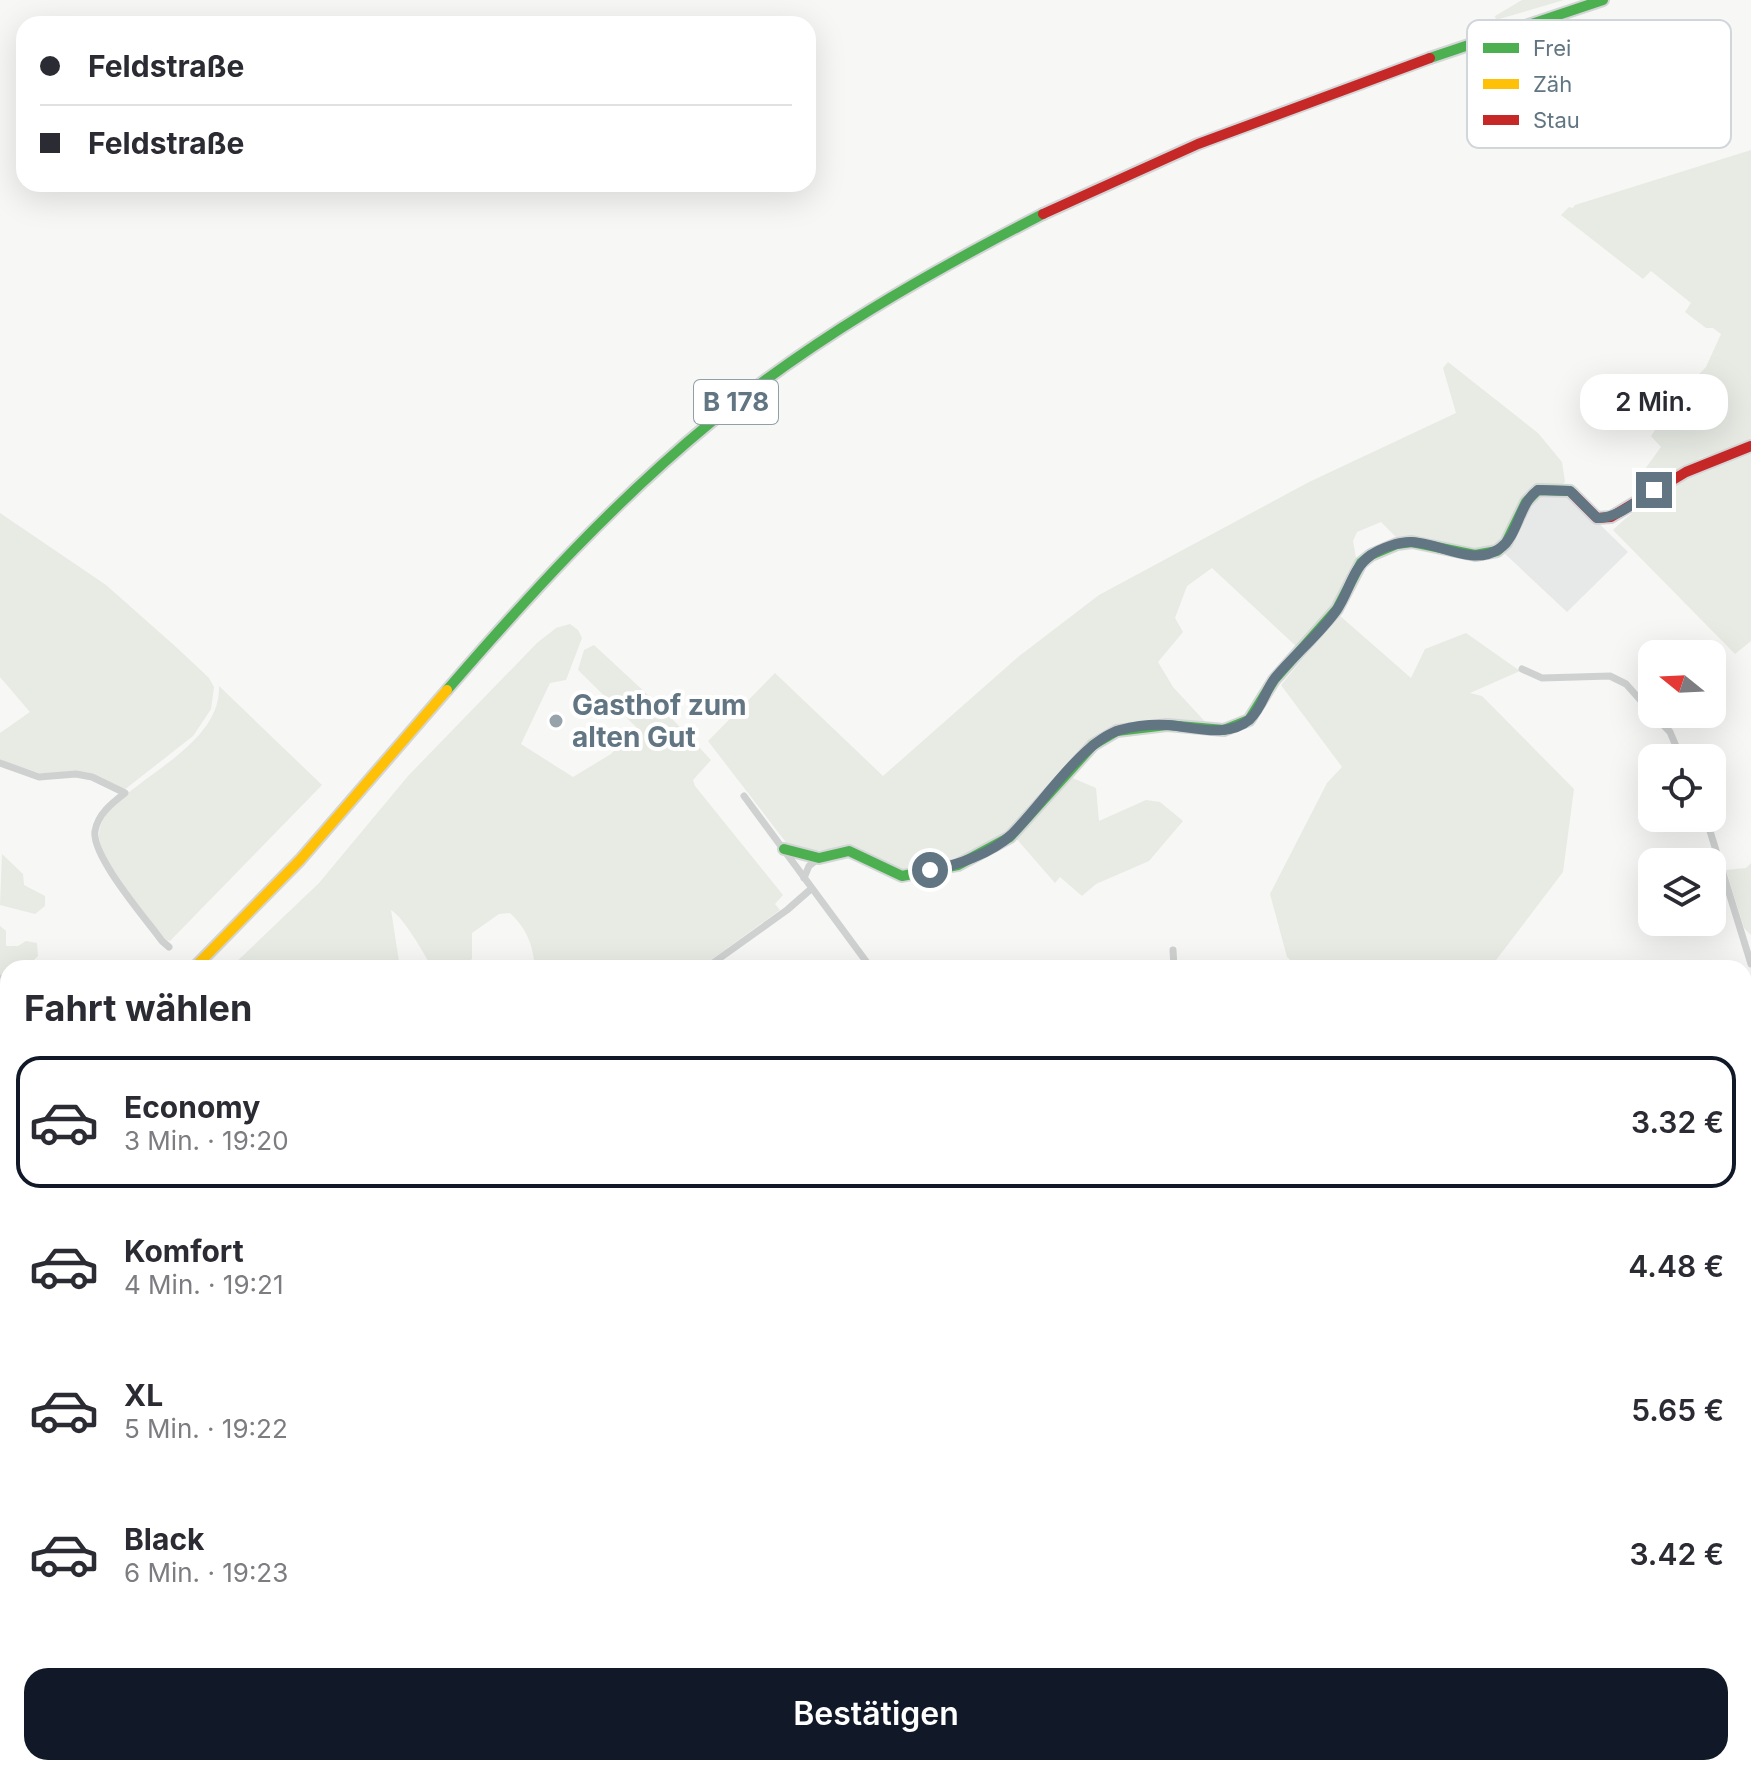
<!DOCTYPE html>
<html lang="de">
<meta charset="utf-8">
<style>
body{margin:0;font-family:Inter,sans-serif;background:#f2f2f3;color:#2b2b33;height:100vh;display:flex;flex-direction:column;font-size:30px;white-space:nowrap}
*{box-sizing:border-box;margin:0}
p{font-size:26px;color:#7c7c81}
.icon{flex:none;width:44px;height:44px;fill:none;stroke:currentColor;stroke-width:2;stroke-linecap:round;stroke-linejoin:round}
.map{position:relative;flex:1;overflow:hidden}
.panel{position:absolute;left:0px;top:960px;width:1752px;height:816px;display:flex;flex-direction:column;background:#fff;border-radius:24px 24px 0 0;box-shadow:0 8px 32px #0002}
.panel>*{flex:none}
.guide{position:absolute;left:16px;top:16px;width:800px;height:176px;border-radius:24px;box-shadow:0 8px 32px #0002;display:grid;align-content:center;height:176px;padding:0 24px;background:#fff}
.needle{width:52px;rotate:288deg}
.controls{position:absolute;left:1638px;top:640px;display:grid;gap:16px}
.controls a{display:grid;place-items:center;width:88px;height:88px;border-radius:16px;background:#fff;box-shadow:0 8px 32px #0002;font-size:40px}
.end{position:absolute;width:36px;height:36px;margin:-18px;border:10px solid #617682;background:#fff;box-shadow:0 0 0 4px #fff}
.from{border-radius:50%}
.bubble{position:absolute;height:56px;border-radius:24px;background:#fff;box-shadow:0 8px 32px #0002;font-size:26px;font-weight:600;line-height:56px;text-align:center}
.guide b{display:flex;align-items:center;gap:28px;height:76px;font-size:30px}
.guide b+b{border-top:2px solid #e1e1e2}
.guide i{width:20px;height:20px;background:#2b2b33}
ul{padding:0;list-style:none}
li{display:flex;align-items:center;gap:24px;height:132px;margin:0 16px 12px;padding:0 8px;border:4px solid transparent;border-radius:24px}
li div{flex:1}
li b{display:block;font-size:30px}
li em{font-style:normal;font-weight:600}
li.active{border-color:#111827}
li>.icon{width:72px;height:72px;stroke-width:1.5}
h2{padding:0 24px;font-size:36px;line-height:96px}
.button{display:flex;gap:16px;margin-top:auto;padding:16px 24px}
.button a{flex:1;height:92px;border-radius:24px;background:#111827;color:#fff;font-size:32px;font-weight:600;line-height:92px;text-align:center}
.map>svg:first-child{display:block}
</style>
<div class="map">
<svg width="1751" height="1776" viewBox="0 0 1751 1776">
<rect width="100%" height="100%" fill="#f7f7f6"/>
<g fill="#e6e9e8">
<polygon points="1539,492 1569,494 1628,552 1567,612 1503,552 1528,503"/>
<polygon points="1744,1211 1751,1211 1751,1302 1744,1301"/>
</g>
<g fill="#e7ebe4">
<polygon points="1522,0 1564,0 1496,20 1495,16"/>
<polygon points="1751,150 1751,441 1700,458 1646,491 1640,476 1661,447 1651,436 1678,396 1706,367 1721,334 1713,328 1706,328 1685,312 1691,303 1651,271 1643,279 1561,215 1569,207 1573,208 1575,205"/>
<path d="M1448 362 1538 433 1562 462 1565 482 1560 486C1555 485 1546 483 1541 485 1518 489 1513 535 1490 549 1457 551 1428 538 1396 537L1381 522 1357 532 1353 541 1357 563 1332 612 1298 648 1212 568 1187 586 1175 618 1183 632 1158 662 1173 687 1209 726 1117 728 1099 735 1008 831 993 842 963 860 904 873 849 847 812 851 788 845 708 741 775 673 883 776 1018 657 1099 595 1309 482 1456 413 1443 368Z"/>
<path d="M1751 450V641L1735 654 1613 530C1659 486 1694 474 1751 450Z"/>
<polygon points="0,513 106,585 176,647 209,678 214,687 211,709 193,736 124,790 94,776 45,775 0,760 0,733 30,712 0,677"/>
<polygon points="1339,615 1411,678 1425,649 1466,633 1520,671 1470,693 1482,696 1574,789 1563,872 1490,968 1299,968 1287,957 1270,894 1327,783 1342,767 1281,685"/>
<path d="M570 624 578 630 582 638 566 680 550 683 521 744 573 777 611 754 636 727 578 670 584 650 594 645 662 708 711 760 693 780 695 786 783 895 775 904 780 910 700 968H535C533 945 527 929 510 913L499 914 472 933V959L461 968H432C424 953 404 918 391 910L400 968H230L319 883 408 776 537 643 556 628Z"/>
<path d="M219 686 322 785 170 941 165 939C148 916 106 870 100 843 86 791 222 759 219 686Z"/>
<polygon points="1068,776 1096,788 1099,821 1146,800 1160,802 1183,821 1149,861 1096,884 1082,896 1060,877 1055,883 1014,836"/>
<polygon points="2,854 23,874 24,885 45,896 45,906 35,914 0,905"/>
<polygon points="1751,863 1751,935 1744,928 1726,870 1746,868"/>
<polygon points="0,926 6,931 6,946 18,946 26,941 37,943 38,956 30,964 36,968 8,968 8,1085 0,1091"/>
<polygon points="0,1218 8,1225 8,1367 0,1372"/>
<polygon points="1751,1512 1751,1557 1744,1553 1744,1523"/>
<polygon points="762,1768 1315,1768 1312,1776 785,1776"/>
<polygon points="1370,1768 1410,1768 1408,1776 1368,1776"/>
<polygon points="1584,1768 1612,1768 1612,1776 1579,1776"/>
</g>
<g fill="none" stroke-linecap="round" stroke-linejoin="round">
<polyline stroke="#cfd8db" stroke-width="3" points="0,976 8,983"/>
<defs>
<g id="fast">
<polyline points="1430,58 1603,0"/>
<path d="M447 690C529 595 613 503 710 423 812 339 926 274 1043 214"/>
<polyline points="784,849 819,858 849,851 902,876 958,865 1010,837 1093,745 1117,731 1167,725 1224,730 1249,720 1274,680 1337,609 1361,563 1371,555 1397,544 1412,542 1475,555 1497,551 1506,543 1526,502 1538,490 1570,491 1573,494"/>
<polyline points="1744,1309 1751,1310"/>
<polyline points="0,1388 8,1384"/>
</g>
<g id="slow">
<polyline points="194,968 300,860 447,690"/>
<polyline points="1744,1125 1751,1124"/>
</g>
<g id="jam">
<polyline points="1043,214 1198,144 1430,58"/>
<polyline points="1573,494 1597,518 1611,517 1686,472 1751,446"/>
<polyline points="0,1120 8,1114"/>
</g>
</defs>
<use href="#fast" stroke="#d4d5d6" stroke-width="14"/>
<use href="#slow" stroke="#d4d5d6" stroke-width="14"/>
<use href="#jam" stroke="#d4d5d6" stroke-width="14"/>
<g stroke="#cfd1d1" stroke-width="7">
<polyline points="1522,669 1542,678 1610,676 1626,684 1652,713"/>
<polyline points="1653,714 1670,732 1681,758"/>
<path d="M0 763 39 777 76 774 92 777 125 793C112 803 98 814 95 831 91 856 147 920 162 941L169 947"/>
<polyline points="744,796 871,968"/>
<polyline points="1706,818 1751,964"/>
<polyline points="804,878 809,866 819,858"/>
<polyline points="1173,950 1174,968"/>
<polyline points="706,968 787,910 811,889"/>
<polyline points="1744,1038 1751,1042"/>
<polyline points="3,1152 8,1154"/>
<polyline points="1744,1517 1751,1506"/>
<polyline points="1575,1776 1579,1768"/>
</g>
<use href="#fast" stroke="#4caf50" stroke-width="10"/>
<use href="#slow" stroke="#ffc107" stroke-width="10"/>
<use href="#jam" stroke="#c62828" stroke-width="10"/>
</g>
<g fill="none" stroke-linecap="round" stroke-linejoin="round">
<path stroke="#617682" stroke-width="10" d="M930 870C956 866 992 853 1012 834 1041 806 1082 741 1120 730 1135 726 1152 724 1168 725 1193 727 1228 739 1250 719 1262 708 1265 691 1275 678 1294 655 1318 636 1336 611 1349 593 1352 568 1371 555 1381 548 1398 542 1411 542 1438 542 1472 567 1499 549 1519 536 1518 504 1538 490L1570 491 1597 518C1617 519 1637 500 1654 490"/>
</g>
<circle fill="#96a3ab" stroke="#fff" stroke-width="3" cx="556" cy="721" r="8"/>
<g text-anchor="middle" stroke-width="8" stroke-linejoin="round" paint-order="stroke">
<rect fill="#fff" stroke="#909fa8" stroke-width="2" x="694" y="380" width="84" height="44" rx="6"/>
<g font-size="26" font-weight="bold" fill="#617682">
<text x="736" y="411">B 178</text>
</g>
<g font-size="28" font-weight="bold" fill="#617682" stroke="#fff" text-anchor="start">
<text x="572" y="715">Gasthof zum<tspan x="572" dy="32">alten Gut</tspan></text>
</g>
</g>
<rect x="1467" y="20" width="264" height="128" rx="12" fill="#fff" stroke="#d0d6da" stroke-width="2"/>
<rect x="1483" y="43" width="36" height="10" fill="#4caf50"/>
<rect x="1483" y="79" width="36" height="10" fill="#ffc107"/>
<rect x="1483" y="115" width="36" height="10" fill="#c62828"/>
<g font-size="22" fill="#617682">
<text x="1533" y="56">Frei</text>
<text x="1533" y="92">Zäh</text>
<text x="1533" y="128">Stau</text>
</g>
</svg>
<div class="controls">
<a><svg class="needle" viewBox="-14 -14 28 28"><path d="M0-13l5 13h-10z" fill="#e53935"/><path d="M0 13l5-13h-10z" fill="#7c7c81"/></svg></a>
<a><svg class="icon" aria-label="locate" viewBox="0 0 24 24"><circle cx="12" cy="12" r="6"/><path d="M12 2v4M12 18v4M2 12h4M18 12h4"/></svg></a>
<a><svg class="icon" aria-label="layers" viewBox="0 0 24 24"><path d="M12 4l9 5-9 5-9-5zM3 14l9 5 9-5"/></svg></a>
</div>
<i class="end from" style="left:930px;top:870px"></i>
<i class="end" style="left:1654px;top:490px"></i>
<div class="bubble" style="left:1580px;top:374px;width:148px">2 Min.</div>
<div class="guide">
<b><i class="from"></i>Feldstraße</b>
<b><i></i>Feldstraße</b>
</div>
<section class="panel">
<h2>Fahrt wählen</h2>
<ul>
<li class="active"><svg class="icon" aria-label="car" viewBox="0 0 24 24"><path d="M5 17H2v-5l4-1 3-4h7l3 4 3 1v5h-3M9 17h6M6 11h13"/><circle cx="7" cy="17" r="2"/><circle cx="17" cy="17" r="2"/></svg><div><b>Economy</b><p>3 Min. · 19:20</p></div><em>3.32 €</em></li>
<li><svg class="icon" aria-label="car" viewBox="0 0 24 24"><path d="M5 17H2v-5l4-1 3-4h7l3 4 3 1v5h-3M9 17h6M6 11h13"/><circle cx="7" cy="17" r="2"/><circle cx="17" cy="17" r="2"/></svg><div><b>Komfort</b><p>4 Min. · 19:21</p></div><em>4.48 €</em></li>
<li><svg class="icon" aria-label="car" viewBox="0 0 24 24"><path d="M5 17H2v-5l4-1 3-4h7l3 4 3 1v5h-3M9 17h6M6 11h13"/><circle cx="7" cy="17" r="2"/><circle cx="17" cy="17" r="2"/></svg><div><b>XL</b><p>5 Min. · 19:22</p></div><em>5.65 €</em></li>
<li><svg class="icon" aria-label="car" viewBox="0 0 24 24"><path d="M5 17H2v-5l4-1 3-4h7l3 4 3 1v5h-3M9 17h6M6 11h13"/><circle cx="7" cy="17" r="2"/><circle cx="17" cy="17" r="2"/></svg><div><b>Black</b><p>6 Min. · 19:23</p></div><em>3.42 €</em></li>
</ul>
<div class="button"><a>Bestätigen</a></div>
</section>
</div>
